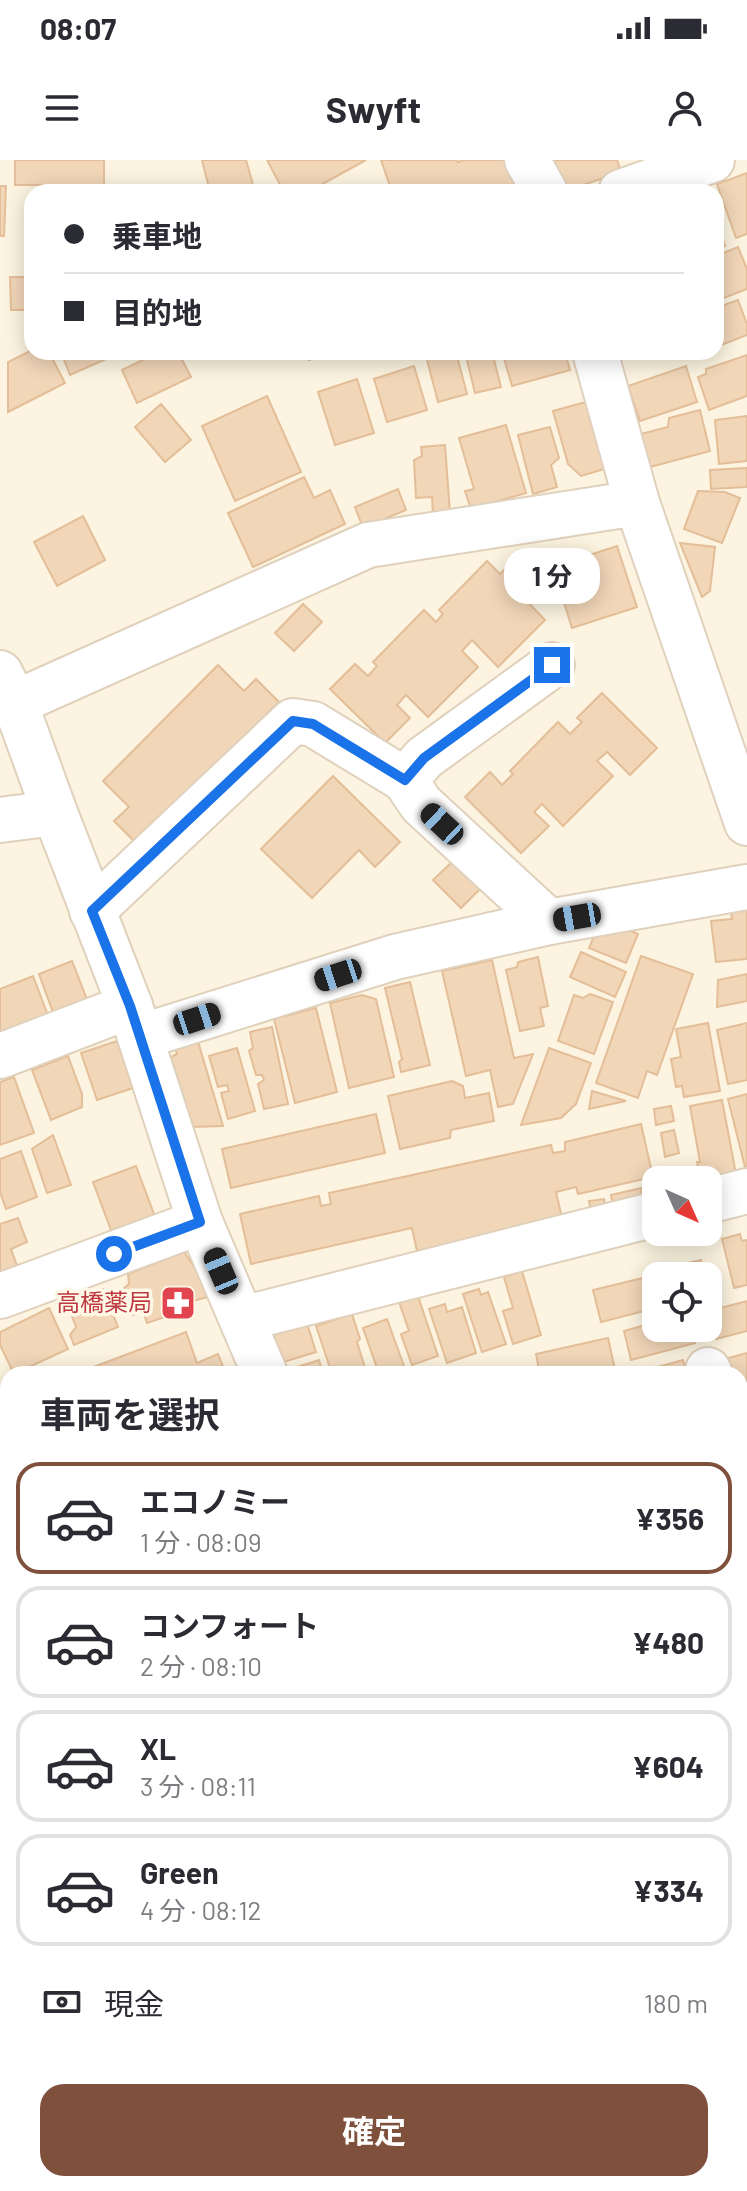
<!DOCTYPE html>
<html lang="ja">
<meta charset="utf-8">
<style>
body{margin:0;font-family:Barlow,"Noto Sans JP",sans-serif;background:#f7f7f7;color:#2b2b33;height:100vh;display:flex;flex-direction:column;font-size:30px;white-space:nowrap}
*{box-sizing:border-box;margin:0}
p{font-size:26px;color:#7c7c81}
.icon{flex:none;width:44px;height:44px;fill:none;stroke:currentColor;stroke-width:2;stroke-linecap:round;stroke-linejoin:round}
.map{position:relative;flex:1;overflow:hidden}
.details{position:absolute;left:0px;top:1206px;width:748px;height:826px;display:flex;flex-direction:column;background:#fff;border-radius:24px 24px 0 0;box-shadow:0 4px 20px #0003}
.details>*{flex:none}
.hud{position:absolute;left:24px;top:24px;width:700px;height:176px;border-radius:24px;box-shadow:0 4px 20px #0003;display:grid;align-content:center;height:176px;padding:0 40px;background:#fff}
.needle{width:52px;rotate:135deg}
.buttons{position:absolute;left:642px;top:1006px;display:grid;gap:16px}
.buttons a{display:grid;place-items:center;width:80px;height:80px;border-radius:16px;background:#fff;box-shadow:0 4px 20px #0003;font-size:40px}
.end{position:absolute;width:36px;height:36px;margin:-18px;border:10px solid #1a73e8;background:#fff;box-shadow:0 0 0 4px #fff}
.from{border-radius:50%}
.bubble{position:absolute;height:56px;border-radius:24px;background:#fff;box-shadow:0 4px 20px #0003;font-size:26px;font-weight:700;line-height:56px;text-align:center}
.car{position:absolute;width:24px;height:48px;margin:-24px -12px;border-radius:10px;box-shadow:0 0 6px 2px #0007;background:linear-gradient(#222 24%,#8ab4d8 0 40%,#222 0 76%,#8ab4d8 0 86%,#222 0)}
.hud b{display:flex;align-items:center;gap:28px;height:76px;font-size:30px}
.hud b+b{border-top:2px solid #e1e1e2}
.hud i{width:20px;height:20px;background:#2b2b33}
ul{padding:0;list-style:none}
li{display:flex;align-items:center;gap:24px;height:112px;margin:0 16px 12px;padding:0 24px;border:4px solid #e1e1e2;border-radius:24px}
li div{flex:1}
li b{display:block;font-size:30px}
li em{font-style:normal;font-weight:700}
li.current{border-color:#7f503b}
li>.icon{width:72px;height:72px;stroke-width:1.5}
h2{padding:0 40px;font-size:36px;line-height:96px}
.pay{display:flex;align-items:center;gap:20px;height:88px;padding:0 40px;font-size:30px}
.pay p{margin-inline-start:auto}
.button{display:flex;gap:16px;margin-top:auto;padding:16px 40px}
.button a{flex:1;height:92px;border-radius:24px;background:#7f503b;color:#fff;font-size:32px;font-weight:700;line-height:92px;text-align:center}
.status{display:flex;justify-content:space-between;align-items:center;height:56px;padding:0 40px;background:#fff;direction:ltr}
.status svg{height:22px;fill:currentColor}
header{display:flex;justify-content:space-between;align-items:center;height:104px;padding:0 40px;background:#fff;font-size:36px;font-weight:700}
.map>svg:first-child{display:block}
</style>
<div class="status"><b>08:07</b><svg viewBox="0 0 49 12"><path d="M0 12V9h3v3zM5 12V6h3v6zM10 12V3h3v9zM15 12V0h3v12zM26 1h20v11H26zM47 4h2v5h-2z"/></svg></div>
<header><svg class="icon" aria-label="menu" viewBox="0 0 24 24"><path d="M4 6h16M4 12h16M4 18h16"/></svg>Swyft<svg class="icon" aria-label="person" viewBox="0 0 24 24"><circle cx="12" cy="8" r="4"/><path d="M4 21q1-7 8-7t8 7"/></svg></header>
<div class="map">
<svg width="747" height="2031" viewBox="0 0 747 2031">
<rect width="100%" height="100%" fill="#fcf4e0"/>
<g fill="#f1d6b8" stroke="#e3be98" stroke-width="2">
<polygon points="15,0 104,0 104,32 42,32 42,25 15,25"/>
<polygon points="202,0 246,0 255,32 210,32"/>
<polygon points="267,0 366,0 308,32 284,32"/>
<polygon points="381,0 457,0 458,2 464,0 506,0 517,31 392,32"/>
<polygon points="543,0 617,0 621,12 563,32"/>
<polygon points="747,13 747,74 736,78 717,24"/>
<polygon points="707,22 709,32 674,32"/>
<polygon points="0,26 6,26 4,76 0,76"/>
<polygon points="717,60 725,86 716,89 716,61"/>
<polygon points="738,87 747,109 747,129 716,141 716,96"/>
<polygon points="10,117 32,117 32,150 11,150"/>
<polygon points="738,140 747,164 747,175 716,187 716,148"/>
<polygon points="32,190 32,192 49,192 65,223 8,252 8,202"/>
<polygon points="61,192 119,192 120,193 70,215"/>
<polygon points="159,192 178,192 191,217 137,243 122,210"/>
<polygon points="307,192 334,192 309,200"/>
<polygon points="425,192 456,192 467,234 438,242"/>
<polygon points="465,192 492,192 501,227 475,233"/>
<polygon points="528,192 565,192 570,210 512,226 504,198"/>
<polygon points="747,195 747,236 709,250 698,217 706,214 706,209"/>
<polygon points="414,206 427,250 387,262 374,219"/>
<polygon points="686,206 697,242 640,261 628,226"/>
<polygon points="357,219 374,273 335,285 318,232"/>
<polygon points="267,236 301,312 235,341 202,266"/>
<polygon points="593,240 611,307 581,316 568,304 553,251"/>
<polygon points="161,244 191,280 165,302 135,267"/>
<polygon points="700,250 710,291 650,307 641,274 668,267 669,258"/>
<polygon points="747,256 747,301 719,304 715,260"/>
<polygon points="506,265 526,333 471,349 465,331 474,329 459,278"/>
<polygon points="550,267 559,298 551,305 557,327 533,334 518,275"/>
<polygon points="445,285 450,353 433,354 432,337 416,338 414,300 422,296 421,287"/>
<polygon points="747,308 747,327 711,329 710,310"/>
<polygon points="304,317 314,338 330,330 345,364 253,407 228,353"/>
<polygon points="398,329 406,350 363,368 355,347"/>
<polygon points="698,331 725,332 740,338 722,383 684,369"/>
<polygon points="83,356 105,400 57,426 34,382"/>
<polygon points="680,383 715,387 710,431 702,437"/>
<polygon points="617,386 637,447 572,468 553,407"/>
<polygon points="487,401 500,414 513,401 533,422 521,435 545,460 498,507 472,480 462,491 478,507 428,557 406,535 397,545 410,558 385,583 330,529 355,504 368,516 377,506 373,502 424,450 436,462 443,454 439,450"/>
<polygon points="303,444 322,462 294,491 275,473"/>
<polygon points="218,505 244,531 256,519 279,542 137,684 114,661 129,647 103,621"/>
<polygon points="602,533 657,588 630,615 607,592 597,601 613,616 563,666 542,644 534,652 549,666 521,693 465,637 490,612 502,625 513,614 510,611 558,562 570,574 582,562 577,558"/>
<polygon points="333,616 400,682 375,707 359,690 312,738 261,689"/>
<polygon points="453,701 481,728 461,748 433,720"/>
<polygon points="747,737 747,799 716,802 711,761 732,759 729,740"/>
<polygon points="612,763 638,774 626,803 589,788 597,769"/>
<polygon points="581,792 626,812 615,837 570,817"/>
<polygon points="641,796 693,814 657,915 647,911 638,938 596,923"/>
<polygon points="538,797 548,846 540,848 544,866 520,871 506,810 517,807 518,802"/>
<polygon points="492,800 514,898 533,894 513,944 498,947 490,910 466,916 442,811"/>
<polygon points="72,801 88,842 54,855 39,814"/>
<polygon points="747,814 747,841 717,847 718,820"/>
<polygon points="33,816 49,858 0,877 0,829"/>
<polygon points="410,822 430,905 401,912 399,902 402,899 385,828"/>
<polygon points="590,834 613,842 594,894 558,881 574,835 583,838"/>
<polygon points="362,835 376,839 394,917 349,928 330,843"/>
<polygon points="316,848 337,932 295,943 274,859"/>
<polygon points="708,863 720,931 684,937 682,926 676,927 671,899 681,897 676,869"/>
<polygon points="747,863 747,920 728,924 717,870"/>
<polygon points="272,867 288,944 264,949 258,924 264,920 262,915 256,915 249,891 253,888 250,872"/>
<polygon points="197,878 223,966 192,967 171,897 177,894 174,885"/>
<polygon points="117,881 133,928 97,940 81,893"/>
<polygon points="237,888 255,951 228,959 221,933 229,931 227,925 218,927 209,896"/>
<polygon points="549,888 591,903 576,944 561,958 521,965"/>
<polygon points="68,896 82,934 82,947 51,960 32,910"/>
<polygon points="14,917 34,973 0,985 0,922"/>
<polygon points="452,921 463,926 465,938 489,933 494,961 451,970 450,978 400,989 388,936"/>
<polygon points="592,931 626,941 589,949"/>
<polygon points="747,934 747,1006 745,1007 728,939"/>
<polygon points="722,940 736,1014 700,1020 697,1002 700,1002 690,946"/>
<polygon points="671,946 674,961 656,965 654,949"/>
<polygon points="376,954 385,993 231,1028 222,989"/>
<polygon points="641,964 653,1017 578,1034 576,1027 556,1032 562,1058 417,1091 412,1068 251,1104 240,1054 319,1036 321,1046 331,1044 329,1033 551,985 553,993 565,991 565,982"/>
<polygon points="674,970 679,993 665,997 661,973"/>
<polygon points="53,975 71,1025 47,1033 32,989"/>
<polygon points="21,991 37,1037 6,1049 0,1032 0,999"/>
<polygon points="136,1006 157,1062 114,1078 93,1022"/>
<polygon points="641,1028 644,1045 614,1051 611,1035"/>
<polygon points="604,1039 607,1054 592,1056 589,1041"/>
<polygon points="18,1058 27,1082 11,1089 20,1114 0,1122 0,1064"/>
<polygon points="740,1074 742,1081 747,1080 747,1125 734,1128 722,1079"/>
<polygon points="184,1092 195,1108 203,1106 211,1136 174,1146 168,1156 147,1163 143,1151 133,1155 124,1128 129,1124 128,1114"/>
<polygon points="701,1100 706,1116 687,1116 684,1104"/>
<polygon points="676,1110 677,1116 656,1116 656,1148 601,1162 593,1130"/>
<polygon points="522,1111 541,1175 513,1184 503,1151 513,1148 504,1117"/>
<polygon points="103,1129 118,1167 74,1185 70,1175 76,1167 67,1144"/>
<polygon points="479,1129 481,1135 488,1132 506,1184 482,1192 463,1134"/>
<polygon points="417,1133 438,1196 412,1205 401,1174 409,1171 398,1139"/>
<polygon points="747,1141 747,1171 716,1179 709,1151"/>
<polygon points="445,1144 447,1152 462,1147 476,1193 447,1203 429,1149"/>
<polygon points="49,1148 68,1189 14,1214 0,1185 0,1172"/>
<polygon points="352,1154 360,1179 357,1182 367,1214 332,1214 316,1166"/>
<polygon points="305,1157 316,1192 277,1204 269,1177 278,1165"/>
<polygon points="387,1159 405,1209 392,1214 379,1214 363,1168"/>
<polygon points="656,1162 656,1168 691,1168 695,1183 631,1200 624,1171"/>
<polygon points="186,1172 197,1203 218,1194 226,1214 75,1214"/>
<polygon points="608,1178 616,1214 540,1214 536,1194"/>
<polygon points="747,1193 747,1223 740,1225 740,1214 729,1214 725,1199"/>
<polygon points="319,1200 323,1214 286,1214 285,1211"/>
<polygon points="683,1200 687,1214 643,1214 643,1211"/>
<polygon points="8,1239 8,1305 2,1307 0,1300 0,1242"/>
<polygon points="747,1329 747,1376 740,1349 740,1331"/>
<polygon points="8,1407 8,1445 0,1448 0,1410"/>
<polygon points="8,1465 8,1505 0,1508 0,1468"/>
<polygon points="747,1470 747,1524 740,1526 740,1472"/>
<polygon points="8,1505 8,1565 0,1568 0,1508"/>
<polygon points="747,1578 747,1629 740,1631 740,1580"/>
<polygon points="8,1652 8,1712 0,1714 0,1655"/>
<polygon points="747,1690 747,1754 745,1754 740,1738 740,1692"/>
<polygon points="320,2024 434,2024 435,2031 321,2031"/>
<polygon points="452,2024 505,2024 506,2026 485,2031 454,2031"/>
</g>
<g fill="none" stroke-linecap="round" stroke-linejoin="round">
<defs>
<g id="minor">
<polyline points="527,0 545,32"/>
<polyline points="621,32 712,0"/>
<polyline points="595,192 637,343 747,663"/>
<polyline points="0,513 15,543 55,653 130,846 200,1062 265,1214"/>
<polyline points="15,543 368,385 637,343"/>
<polyline points="405,620 424,598 552,505"/>
<polyline points="0,660 55,653"/>
<polyline points="92,751 293,561 313,564 405,620 421,644 549,762"/>
<polyline points="140,877 395,797 549,762 747,727"/>
<polyline points="0,896 130,846"/>
<polyline points="708,1041 747,1031"/>
<polyline points="0,1136 200,1062"/>
<polyline points="242,1159 656,1054"/>
<polyline points="708,1210 710,1214"/>
<polyline points="740,1292 747,1310"/>
<polyline points="740,1422 747,1420"/>
<polyline points="740,1553 747,1551"/>
<polyline points="740,1890 747,1888"/>
<polyline points="740,1955 747,1980"/>
<polyline points="0,1978 8,1977"/>
<polyline points="520,2024 522,2031"/>
</g>
</defs>
<use href="#minor" stroke="#e0d1bc" stroke-width="48"/>
<use href="#minor" stroke="#fff" stroke-width="44"/>
</g>
<g fill="none" stroke-linecap="round" stroke-linejoin="round">
<polyline stroke="#1a73e8" stroke-width="10" points="114,1094 200,1062 130,846 92,751 293,561 313,564 405,620 424,598 552,505"/>
</g>
<defs>
<symbol id="pharmacy-square" viewBox="-11 -11 22 22"><rect x="-9" y="-9" width="18" height="18" rx="4" fill="#e0444e" stroke="#fff8e6"/><path d="M-2-6h4v4h4v4h-4v4h-4v-4h-4v-4h4Z" fill="#fff"/></symbol>
</defs>
<g fill-rule="evenodd">
<use href="#pharmacy-square" x="158" y="1123" width="40" height="40"/>
</g>
<g text-anchor="middle" stroke-width="7" stroke-linejoin="round" paint-order="stroke">
<g font-size="24" fill="#be3a42" stroke="#fff8e6" text-anchor="end">
<text x="152" y="1151">高橋薬局</text>
</g>
</g>
</svg>
<div class="buttons">
<a><svg class="needle" viewBox="-14 -14 28 28"><path d="M0-13l5 13h-10z" fill="#e53935"/><path d="M0 13l5-13h-10z" fill="#7c7c81"/></svg></a>
<a><svg class="icon" aria-label="locate" viewBox="0 0 24 24"><circle cx="12" cy="12" r="6"/><path d="M12 2v4M12 18v4M2 12h4M18 12h4"/></svg></a>
</div>
<i class="end from" style="left:114px;top:1094px"></i>
<i class="end" style="left:552px;top:505px"></i>
<div class="bubble" style="left:504px;top:388px;width:96px">1 分</div>
<i class="car" style="left:442px;top:664px;rotate:313deg"></i>
<i class="car" style="left:577px;top:757px;rotate:260deg"></i>
<i class="car" style="left:338px;top:815px;rotate:252deg"></i>
<i class="car" style="left:197px;top:859px;rotate:72deg"></i>
<i class="car" style="left:221px;top:1111px;rotate:337deg"></i>
<div class="hud">
<b><i class="from"></i>乗車地</b>
<b><i></i>目的地</b>
</div>
<section class="details">
<h2>車両を選択</h2>
<ul>
<li class="current"><svg class="icon" aria-label="car" viewBox="0 0 24 24"><path d="M5 17H2v-5l4-1 3-4h7l3 4 3 1v5h-3M9 17h6M6 11h13"/><circle cx="7" cy="17" r="2"/><circle cx="17" cy="17" r="2"/></svg><div><b>エコノミー</b><p>1 分 · 08:09</p></div><em>¥356</em></li>
<li><svg class="icon" aria-label="car" viewBox="0 0 24 24"><path d="M5 17H2v-5l4-1 3-4h7l3 4 3 1v5h-3M9 17h6M6 11h13"/><circle cx="7" cy="17" r="2"/><circle cx="17" cy="17" r="2"/></svg><div><b>コンフォート</b><p>2 分 · 08:10</p></div><em>¥480</em></li>
<li><svg class="icon" aria-label="car" viewBox="0 0 24 24"><path d="M5 17H2v-5l4-1 3-4h7l3 4 3 1v5h-3M9 17h6M6 11h13"/><circle cx="7" cy="17" r="2"/><circle cx="17" cy="17" r="2"/></svg><div><b>XL</b><p>3 分 · 08:11</p></div><em>¥604</em></li>
<li><svg class="icon" aria-label="car" viewBox="0 0 24 24"><path d="M5 17H2v-5l4-1 3-4h7l3 4 3 1v5h-3M9 17h6M6 11h13"/><circle cx="7" cy="17" r="2"/><circle cx="17" cy="17" r="2"/></svg><div><b>Green</b><p>4 分 · 08:12</p></div><em>¥334</em></li>
</ul>
<div class="pay"><svg class="icon" aria-label="cash" viewBox="0 0 24 24"><path d="M3 7h18v10H3z"/><circle cx="12" cy="12" r="2"/></svg>現金<p>180 m</p></div>
<div class="button"><a>確定</a></div>
</section>
</div>
